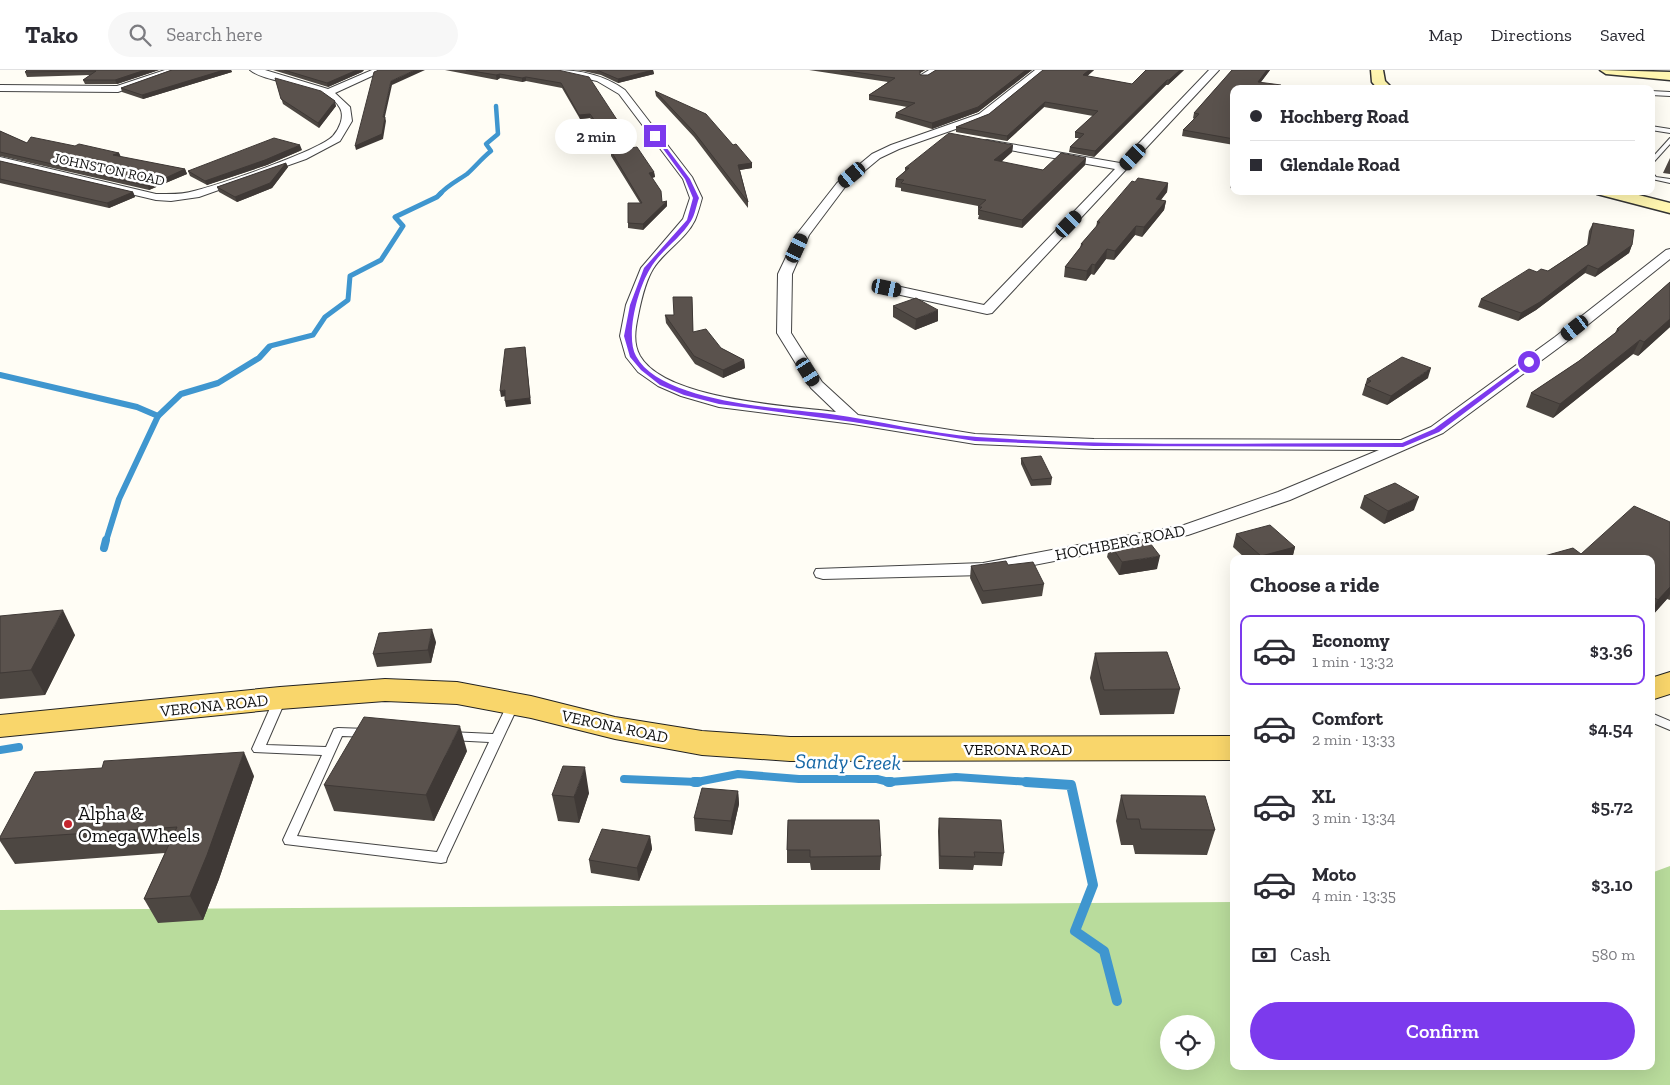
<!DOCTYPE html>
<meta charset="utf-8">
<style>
body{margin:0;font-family:"Zilla Slab",serif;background:#f7f7f7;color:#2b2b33;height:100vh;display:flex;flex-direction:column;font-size:19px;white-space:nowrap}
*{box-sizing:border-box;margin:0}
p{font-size:16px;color:#7c7c81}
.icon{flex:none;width:28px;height:28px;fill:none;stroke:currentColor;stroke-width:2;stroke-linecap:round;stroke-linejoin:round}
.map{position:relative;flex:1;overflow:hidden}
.details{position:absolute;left:1230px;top:485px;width:425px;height:515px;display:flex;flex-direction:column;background:#fff;border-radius:10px;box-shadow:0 5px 20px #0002}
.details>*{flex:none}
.top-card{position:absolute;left:1230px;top:15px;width:425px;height:110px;border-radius:10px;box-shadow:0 5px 20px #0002;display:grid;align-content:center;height:110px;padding:0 20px;background:#fff}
.controls{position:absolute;left:1160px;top:945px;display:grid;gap:10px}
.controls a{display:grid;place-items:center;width:55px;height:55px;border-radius:50%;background:#fff;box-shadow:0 5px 20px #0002;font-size:25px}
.end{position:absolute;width:22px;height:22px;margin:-11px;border:6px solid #7c3aed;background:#fff;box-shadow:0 0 0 2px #fff}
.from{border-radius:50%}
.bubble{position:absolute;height:35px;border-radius:18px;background:#fff;box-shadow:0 5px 20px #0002;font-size:16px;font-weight:600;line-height:35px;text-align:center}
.car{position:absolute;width:15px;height:30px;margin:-15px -8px;border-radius:6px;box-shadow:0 0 4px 1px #0007;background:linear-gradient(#222 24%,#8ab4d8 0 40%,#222 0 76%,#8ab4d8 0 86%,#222 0)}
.top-card b{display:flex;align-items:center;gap:18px;height:48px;font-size:19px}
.top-card b+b{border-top:1px solid #e1e1e2}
.top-card i{width:12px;height:12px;background:#2b2b33}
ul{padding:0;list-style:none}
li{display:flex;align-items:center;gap:15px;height:70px;margin:0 10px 8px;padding:0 10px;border:2px solid transparent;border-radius:10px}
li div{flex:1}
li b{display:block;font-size:19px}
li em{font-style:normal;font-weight:600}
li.selected{border-color:#7c3aed}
li>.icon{width:45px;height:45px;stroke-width:1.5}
h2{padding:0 20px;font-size:22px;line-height:60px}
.pay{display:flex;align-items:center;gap:12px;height:55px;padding:0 20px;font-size:19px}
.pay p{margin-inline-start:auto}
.action{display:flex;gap:10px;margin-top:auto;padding:10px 20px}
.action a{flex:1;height:58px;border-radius:30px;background:#7c3aed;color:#fff;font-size:20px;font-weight:600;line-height:58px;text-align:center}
header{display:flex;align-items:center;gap:30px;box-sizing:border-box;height:70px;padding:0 25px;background:#fff;border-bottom:1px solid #e1e1e2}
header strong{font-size:24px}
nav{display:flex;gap:28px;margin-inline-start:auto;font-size:18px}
.search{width:350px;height:45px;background:#f7f7f7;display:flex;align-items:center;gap:12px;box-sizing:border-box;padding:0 18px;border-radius:28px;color:#7c7c81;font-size:19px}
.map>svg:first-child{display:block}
</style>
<header>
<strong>Tako</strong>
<div class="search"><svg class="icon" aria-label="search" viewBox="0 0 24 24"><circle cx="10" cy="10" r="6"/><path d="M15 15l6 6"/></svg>Search here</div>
<nav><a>Map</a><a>Directions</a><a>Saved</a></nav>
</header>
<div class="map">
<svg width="1670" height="1015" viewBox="0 0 1670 1015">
<rect width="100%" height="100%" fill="#fffdf5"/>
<path fill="#b9dc9c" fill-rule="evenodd" d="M1670 796V1015H0V840L1234 832V996H1651V803ZM1169 954H1206V991H1169Z"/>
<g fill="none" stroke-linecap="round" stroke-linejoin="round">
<path stroke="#3f96cf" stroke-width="4.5" d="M440 124C448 115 457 111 467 104 475 97 482 88 491 81L486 74 498 64 496 36"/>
<polyline stroke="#3f96cf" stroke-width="5" points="268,278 270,276 313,265 325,247 348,230 350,206 381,190 403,156 395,147 437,127 441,123"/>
<g stroke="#3f96cf" stroke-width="6">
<polyline points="0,305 137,337 158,346 119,429 106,471"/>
<polyline points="158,346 181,324 218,313 259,288 269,277"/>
</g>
<g stroke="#3f96cf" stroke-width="8">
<polyline points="104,478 106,470"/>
<polyline points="0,680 19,677"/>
<polyline points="624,709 697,712 738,704 799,709 877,709 889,712 956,707 1044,713"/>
</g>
<g stroke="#3f96cf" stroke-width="10">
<polyline points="694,712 698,712"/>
<polyline points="888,712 891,712"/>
<polyline points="1026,712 1071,715 1093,815 1075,861 1104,881 1117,931"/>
</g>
<defs>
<g id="lane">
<polygon points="1579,17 1604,17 1606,19 1577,19"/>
<polygon points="1651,21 1670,22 1670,26 1651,25"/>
<polygon points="1651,56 1670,59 1670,63 1651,60"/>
<polygon points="1670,68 1670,74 1651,95 1651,89"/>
<polygon points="1651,101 1656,107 1670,109 1670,113 1652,109"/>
<polygon points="280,625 284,626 286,629 266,675 326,677 334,659 338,658 368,659 372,660 374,663 372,666 368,667 342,666 297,766 437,782 489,672 450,670 446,669 444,666 446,663 450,662 493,664 509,631 517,631 519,634 447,788 446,792 441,793 285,774 283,770 322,685 254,682 252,679 274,629 276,626"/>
<polygon points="1651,643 1670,651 1670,660 1651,652"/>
</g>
<g id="street">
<polygon points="165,0 179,0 118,22 0,21 0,15 117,16"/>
<path d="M250 0H265L328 19 372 0H385L335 23 350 37 352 51 340 71 306 89 199 127 171 131 156 130 0 93V87L156 124C169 124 182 125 194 121 218 115 319 81 333 66 339 59 345 47 340 38 328 13 268 15 250 0Z"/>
<path d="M555 0C581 0 604 5 625 20L692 107 702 128C700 135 698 143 695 150 686 169 664 181 653 199 645 212 641 231 638 246 635 260 633 273 640 286 665 330 790 336 836 342L811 318 777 263 778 204 797 164 837 113 872 84 891 75 979 44 1035 0H1046L987 48 899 79 880 88 845 117 809 165 792 204 791 263 822 312 858 345 975 364 1094 369 1401 370 1431 357 1555 267 1666 180 1670 179V189L1565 273 1443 363 1290 430 1188 465 983 505 823 509 816 507 814 503 816 499 983 493 1184 455 1278 422 1379 380 1094 379 975 374 853 354 719 337 681 326 658 316 638 302 626 287 620 266 626 235 641 198 683 149 690 128 683 109 619 24 597 11 557 2Z"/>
<polygon points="929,0 940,0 927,9 921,9 921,5"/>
<polygon points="1209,0 1219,0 992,243 987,244 887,222 880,218 887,214 984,235 1115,99 987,76 982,73 983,71 987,70 1120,93"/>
</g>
<g id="secondary">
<polygon points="1371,0 1383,0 1385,11 1393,19 1378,19 1372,12"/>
<polygon points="1600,0 1670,2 1670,10 1606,4"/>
<polygon points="1595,121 1623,121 1670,133 1670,143 1597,124"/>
</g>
<g id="primary">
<polygon points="1670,602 1670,624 1651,630 1651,608"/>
<polygon points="385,609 457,612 531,626 615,647 702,661 790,667 1234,666 1234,690 790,691 702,685 615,669 531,648 457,634 385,631 280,639 0,667 0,645 280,617"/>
</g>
</defs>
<use href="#lane" stroke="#444" stroke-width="2"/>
<use href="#street" stroke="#444" stroke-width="2"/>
<use href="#secondary" stroke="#333" stroke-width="3"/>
<use href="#primary" stroke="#222" stroke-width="2"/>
<use href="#lane" fill="#fff" fill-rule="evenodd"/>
<use href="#street" fill="#fff" fill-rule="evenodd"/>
<use href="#secondary" fill="#fff6b0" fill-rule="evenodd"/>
<use href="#primary" fill="#f9d66b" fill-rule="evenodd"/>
</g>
<g fill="#4d4742">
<polygon points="27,0 159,0 117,14 85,14 83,10 90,5 27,7 25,2"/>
<polygon points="171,0 231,0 232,2 143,29 122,22 121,18"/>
<polygon points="273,0 364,0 362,2 328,17"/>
<polygon points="445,0 558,0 623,59 623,64 604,66 590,48 580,49 562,18 526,11 522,12 500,8 497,10"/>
<polygon points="575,0 653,0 654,4 618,13 601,5 583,1"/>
<polygon points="809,0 925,0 920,3 920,5 928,5 936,0 1032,0 978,42 932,59 895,48 896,43 907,37 869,30 869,25 888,12"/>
<polygon points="1043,0 1094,0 1087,6 1132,14 1184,0 1168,15 1166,15 1094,87 1069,82 1070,77 1079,68 1075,68 1075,62 1093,46 1044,37 1007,71 956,62 956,57 989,44"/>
<polygon points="1232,0 1270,0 1261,12 1234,19 1234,75 1182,66 1183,60 1194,49 1193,48 1194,43"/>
<polygon points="275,8 336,36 319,58 283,34"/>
<polygon points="655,21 733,75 752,93 752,98 740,100 748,132 748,138 694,67 656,26"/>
<polygon points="0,61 27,73 75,76 119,83 121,87 185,99 187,104 149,120 0,86"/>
<polygon points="1013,75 1012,82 1001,92 1043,100 1086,88 1085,95 1022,158 978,149 979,145 978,145 978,136 901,121 901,118 895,117 896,109 905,101 905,98"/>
<polygon points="302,80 267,95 207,115 190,106 188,101"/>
<polygon points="611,81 654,102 655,107 652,108 662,132 667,136 643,160 628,158 628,153 640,133 611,86"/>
<polygon points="1670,88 1670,104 1663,103"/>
<polygon points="0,91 133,122 135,127 109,138 0,113"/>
<polygon points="286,93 288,97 272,118 237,132 219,122 217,117"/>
<polygon points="1234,109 1234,119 1230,118 1231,113"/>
<polygon points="1135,112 1168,113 1167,122 1161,130 1166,131 1164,140 1142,167 1135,165 1114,190 1106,189 1094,205 1091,204 1086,211 1064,207 1065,197 1080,178 1081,174 1096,157 1097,152"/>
<polygon points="1244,121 1263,121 1261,125"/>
<polygon points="1593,153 1632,175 1629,183 1595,207 1585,203 1536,240 1518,251 1478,237 1481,229 1548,201 1587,175 1589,161"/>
<polygon points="1670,212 1670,257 1638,286 1633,284 1553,348 1526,337 1531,323 1579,291 1615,263 1617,259"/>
<polygon points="692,227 693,262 721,278 744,290 745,298 723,308 695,294 666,253 665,245 674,245"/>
<polygon points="893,236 938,251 915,260 893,247"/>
<polygon points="1428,308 1387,335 1362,325 1367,309"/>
<polygon points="1021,388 1052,408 1051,415 1031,416 1021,394"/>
<polygon points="1364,426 1414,440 1384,454 1360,438"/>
<polygon points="1670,452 1670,530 1667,529 1651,547 1651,489 1537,489 1537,488 1581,484"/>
<polygon points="1236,464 1295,477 1292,489 1246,489 1233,477"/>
<polygon points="1110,474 1157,499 1119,505 1107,487"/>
<polygon points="1008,495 1044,514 1042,526 982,534 970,508 971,496"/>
<polygon points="0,546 75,565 45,625 0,629"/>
<polygon points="436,572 431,593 377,597 373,584"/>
<polygon points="1095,583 1180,619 1174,644 1100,645 1090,608"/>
<polygon points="467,681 434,751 334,741 324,715"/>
<polygon points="254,706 219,809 203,850 158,853 144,829 165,783 15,794 0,771 0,767"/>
<polygon points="738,721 739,734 732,765 695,761 694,748"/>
<polygon points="589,723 579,753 558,751 552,725"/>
<polygon points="1121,725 1215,760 1207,785 1135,784 1133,775 1121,775 1116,751"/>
<polygon points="939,748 1004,783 1002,796 974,795 973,800 939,799 938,761"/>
<polygon points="788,750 881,786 880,800 811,800 810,793 787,793 787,780"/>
<polygon points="650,766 652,779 639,811 591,803 589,790"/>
</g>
<g fill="#3f3936">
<polygon points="145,0 159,0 117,14 115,10"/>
<polygon points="224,0 231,0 232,2 143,29 142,25"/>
<polygon points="357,0 364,0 362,2 328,17 327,13"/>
<polygon points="415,0 425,0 392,15 384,51 383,47 391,11"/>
<polygon points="653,0 654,4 618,13 618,9"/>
<polygon points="920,0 925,0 920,3"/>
<polygon points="1026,0 1032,0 978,42 932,59 932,53"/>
<polygon points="1089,0 1094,0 1082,11 1083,5"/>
<polygon points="1180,0 1184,0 1168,15 1169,10"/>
<polygon points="1267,0 1270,0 1257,17 1258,12"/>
<polygon points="500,4 500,8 497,10 496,5"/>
<polygon points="526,7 526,11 522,12 522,8"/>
<polygon points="1167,10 1166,15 1094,87 1095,81"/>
<polygon points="335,31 336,36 319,58 318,53"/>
<polygon points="1045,32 1044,37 1007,71 1007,66"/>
<polygon points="590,44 590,48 580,49 579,45"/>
<polygon points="385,47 386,51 383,69 356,80 355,76"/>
<polygon points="623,59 623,64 604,66 603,62"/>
<polygon points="300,75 302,80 267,95 207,115 205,111"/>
<polygon points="1013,75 1012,82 994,98 994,90"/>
<polygon points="119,83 121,88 113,85"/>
<polygon points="1086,88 1085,95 1022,158 1022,150"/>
<polygon points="286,93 288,97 272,118 237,132 235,127"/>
<polygon points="752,93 752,98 739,100 738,95"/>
<polygon points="185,99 187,104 149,120 148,116"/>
<polygon points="654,102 655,107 650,108 649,103"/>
<polygon points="1168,113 1167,122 1154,138 1156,129"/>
<polygon points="133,122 135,127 109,138 107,133"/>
<polygon points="667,131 667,136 643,160 643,154"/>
<polygon points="1166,131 1164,140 1142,167 1144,157"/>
<polygon points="1136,156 1135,165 1114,190 1115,181"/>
<polygon points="1632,175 1629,183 1595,207 1598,199"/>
<polygon points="1107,179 1106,189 1094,205 1095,195"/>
<polygon points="1092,194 1091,204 1086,211 1087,201"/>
<polygon points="1588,195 1585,203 1536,240 1518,251 1521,243"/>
<polygon points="938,240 938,251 915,260 916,249"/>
<polygon points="1670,249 1670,257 1638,286 1644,272"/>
<polygon points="1640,270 1633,284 1553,348 1560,334"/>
<polygon points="525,277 531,334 506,337 505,331"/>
<polygon points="744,290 745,298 723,308 723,300"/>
<polygon points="1431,298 1428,308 1387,335 1391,326"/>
<polygon points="505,320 506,326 501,327 500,321"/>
<polygon points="1419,427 1414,440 1384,454 1388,441"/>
<polygon points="1295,477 1292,489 1260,489 1261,486"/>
<polygon points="1160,486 1157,499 1119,505 1122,492"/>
<polygon points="1670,517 1670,524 1667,529 1651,547 1651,542 1658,530"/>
<polygon points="63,540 75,565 45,625 31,600"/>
<polygon points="432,559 436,572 431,593 428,580"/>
<polygon points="460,656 467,681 434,751 426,725"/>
<polygon points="244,682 254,706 219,809 203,850 190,826"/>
<polygon points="585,697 589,723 579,753 574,727"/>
<polygon points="738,721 739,734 732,765 731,751"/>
<polygon points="650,766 652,779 639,811 637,798"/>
</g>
<g fill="#5a524d" stroke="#3f3936">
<polygon points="27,0 145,0 115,10 83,10 96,1 25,2"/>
<polygon points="172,0 224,0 142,25 121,18"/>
<polygon points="284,0 357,0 327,13"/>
<polygon points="379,0 415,0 391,11 383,47 385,47 382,64 355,76 374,2"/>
<polygon points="466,0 558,0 589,7 623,59 603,62 590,44 579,45 561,13 526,7 522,8 500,4 496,5"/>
<polygon points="597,0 653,0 618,9"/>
<polygon points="841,0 920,0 920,5 928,5 936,0 1026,0 978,37 932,53 896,43 915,33 869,25 895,8"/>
<polygon points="1043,0 1089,0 1083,5 1132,14 1146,0 1180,0 1169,10 1167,10 1095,81 1070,77 1084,64 1075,62 1098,41 1045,32 1007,66 956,57 989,44"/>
<polygon points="1232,0 1267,0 1258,12 1281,15 1278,19 1234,19 1234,69 1183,60 1199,44 1194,43"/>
<polygon points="275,8 321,21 335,31 318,53 281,29"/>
<polygon points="655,21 706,44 733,75 736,74 752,93 738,95 748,132 694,62"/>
<polygon points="0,61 27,73 31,67 75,76 79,74 119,83 113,85 185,99 148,116 0,82"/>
<polygon points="949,63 1013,75 994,90 1043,100 1061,83 1086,88 1022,150 979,140 982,137 978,137 986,130 901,113 904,110 896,109 909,98 905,98"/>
<polygon points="274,68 300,75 265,90 205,111 188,101"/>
<polygon points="637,77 654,102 649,103 661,121 662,132 667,131 643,154 628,153 628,133 642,133 611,81"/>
<polygon points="0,91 133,122 107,133 0,109"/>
<polygon points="286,93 270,113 235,127 217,117"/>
<polygon points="1138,108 1168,113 1156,129 1166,131 1144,157 1136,156 1115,181 1107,179 1095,195 1092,194 1087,201 1065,197 1083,174 1081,174 1100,152 1097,152 1132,111 1135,112"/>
<polygon points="1593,153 1634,160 1632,175 1598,199 1588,195 1540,232 1521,243 1481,229 1529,199 1537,202 1541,199 1548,201 1589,174"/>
<polygon points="1670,212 1670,249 1644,272 1640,270 1560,334 1531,323 1579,291 1619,260 1617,259"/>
<polygon points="673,227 692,227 693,262 706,259 721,278 744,290 723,300 694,286 665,245 674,245"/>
<polygon points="916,228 938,240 916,249 893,236"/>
<polygon points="525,277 530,328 505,331 505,320 500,321 505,279"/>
<polygon points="1402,287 1431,298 1391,326 1365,315 1371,311 1367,309"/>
<polygon points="1041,386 1052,408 1032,410 1021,388"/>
<polygon points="1395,413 1419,427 1388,441 1364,426"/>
<polygon points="1634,436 1670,452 1670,517 1658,530 1651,526 1651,489 1538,489 1537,488 1573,478 1581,484"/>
<polygon points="1270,455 1295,477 1261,486 1236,464"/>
<polygon points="1147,469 1160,486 1122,492 1110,474"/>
<polygon points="1006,491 1008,495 1033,492 1044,514 983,521 971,496"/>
<polygon points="63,540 31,600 0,603 0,546"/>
<polygon points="432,559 428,580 373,584 379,563"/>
<polygon points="1167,582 1180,619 1104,620 1095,583"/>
<polygon points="364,647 460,656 426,725 324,715"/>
<polygon points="244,682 207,785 190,826 144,829 177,757 0,769 0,767 35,702 102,698 104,691"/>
<polygon points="563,696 585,697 574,727 552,725"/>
<polygon points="702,718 738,721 731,751 694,748"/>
<polygon points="1121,725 1205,726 1215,760 1141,759 1139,749 1127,749"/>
<polygon points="939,748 1001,750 1004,783 974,782 975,787 940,786"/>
<polygon points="788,750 879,750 881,786 810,787 810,780 787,780"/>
<polygon points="602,759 650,766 637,798 589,790"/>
</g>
<path fill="#7c3aed" d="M653 65H657L690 109 699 128C696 136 695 145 691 151 680 169 660 181 650 199 638 218 625 266 636 286 661 333 782 338 830 344 879 351 928 363 977 367 1118 377 1261 373 1402 373L1434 359 1527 291 1532 292 1439 362 1403 377 1094 376 975 371 853 352 719 334 684 325 660 315 641 300 630 287 624 266 630 235 644 198 687 150 693 128 685 109Z"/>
<circle fill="#c4262e" stroke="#fff" stroke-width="2" cx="68" cy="754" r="5"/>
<g text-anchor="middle" stroke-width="5" stroke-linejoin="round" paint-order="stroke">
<g font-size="14" fill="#111" stroke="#fff">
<text transform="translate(109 99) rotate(12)" y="5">JOHNSTON ROAD</text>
</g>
<g font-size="16" fill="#111" stroke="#fff">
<text transform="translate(1120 472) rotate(-11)" y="6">HOCHBERG ROAD</text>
<text transform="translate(214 635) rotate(-6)" y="6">VERONA ROAD</text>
<text transform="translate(615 656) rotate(12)" y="6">VERONA ROAD</text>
<text x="1018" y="685">VERONA ROAD</text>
</g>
<g font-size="19" fill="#111" stroke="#fff" text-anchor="start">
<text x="78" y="750">Alpha &amp;<tspan x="78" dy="22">Omega Wheels</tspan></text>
</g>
<g font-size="21" font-style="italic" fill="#1768a6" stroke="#fff">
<text transform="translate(848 692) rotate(1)" y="7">Sandy Creek</text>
</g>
</g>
</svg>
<div class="controls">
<a><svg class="icon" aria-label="locate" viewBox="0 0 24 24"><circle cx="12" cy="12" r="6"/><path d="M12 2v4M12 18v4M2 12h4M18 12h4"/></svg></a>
</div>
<i class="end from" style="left:1529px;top:292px"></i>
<i class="end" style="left:655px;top:66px"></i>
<div class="bubble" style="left:555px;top:49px;width:82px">2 min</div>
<i class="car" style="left:1133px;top:87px;rotate:223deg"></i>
<i class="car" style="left:852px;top:105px;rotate:230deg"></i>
<i class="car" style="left:1069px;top:154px;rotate:44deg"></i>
<i class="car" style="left:797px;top:178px;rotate:25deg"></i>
<i class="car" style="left:887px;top:218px;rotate:102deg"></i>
<i class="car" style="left:1575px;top:258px;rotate:232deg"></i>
<i class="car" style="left:808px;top:302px;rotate:148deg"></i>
<div class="top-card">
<b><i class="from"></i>Hochberg Road</b>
<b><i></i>Glendale Road</b>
</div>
<section class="details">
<h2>Choose a ride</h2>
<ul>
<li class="selected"><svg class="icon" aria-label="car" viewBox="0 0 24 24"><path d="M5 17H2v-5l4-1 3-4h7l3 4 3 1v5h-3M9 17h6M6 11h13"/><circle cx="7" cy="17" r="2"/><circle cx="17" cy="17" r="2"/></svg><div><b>Economy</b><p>1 min · 13:32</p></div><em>$3.36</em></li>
<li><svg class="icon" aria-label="car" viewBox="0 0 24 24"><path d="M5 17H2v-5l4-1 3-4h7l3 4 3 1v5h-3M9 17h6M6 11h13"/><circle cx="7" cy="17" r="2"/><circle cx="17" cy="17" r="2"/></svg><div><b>Comfort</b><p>2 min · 13:33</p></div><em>$4.54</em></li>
<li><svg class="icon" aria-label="car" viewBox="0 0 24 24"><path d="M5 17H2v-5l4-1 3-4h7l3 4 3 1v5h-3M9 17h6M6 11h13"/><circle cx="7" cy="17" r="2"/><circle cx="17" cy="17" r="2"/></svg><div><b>XL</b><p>3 min · 13:34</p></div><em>$5.72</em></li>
<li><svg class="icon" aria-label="car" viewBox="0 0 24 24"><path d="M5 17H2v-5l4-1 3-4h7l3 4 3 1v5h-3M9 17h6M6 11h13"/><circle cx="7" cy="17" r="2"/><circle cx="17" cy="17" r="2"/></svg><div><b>Moto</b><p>4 min · 13:35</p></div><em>$3.10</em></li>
</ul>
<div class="pay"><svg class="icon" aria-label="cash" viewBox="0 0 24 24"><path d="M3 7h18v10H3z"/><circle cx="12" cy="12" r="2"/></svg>Cash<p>580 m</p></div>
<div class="action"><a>Confirm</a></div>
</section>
</div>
